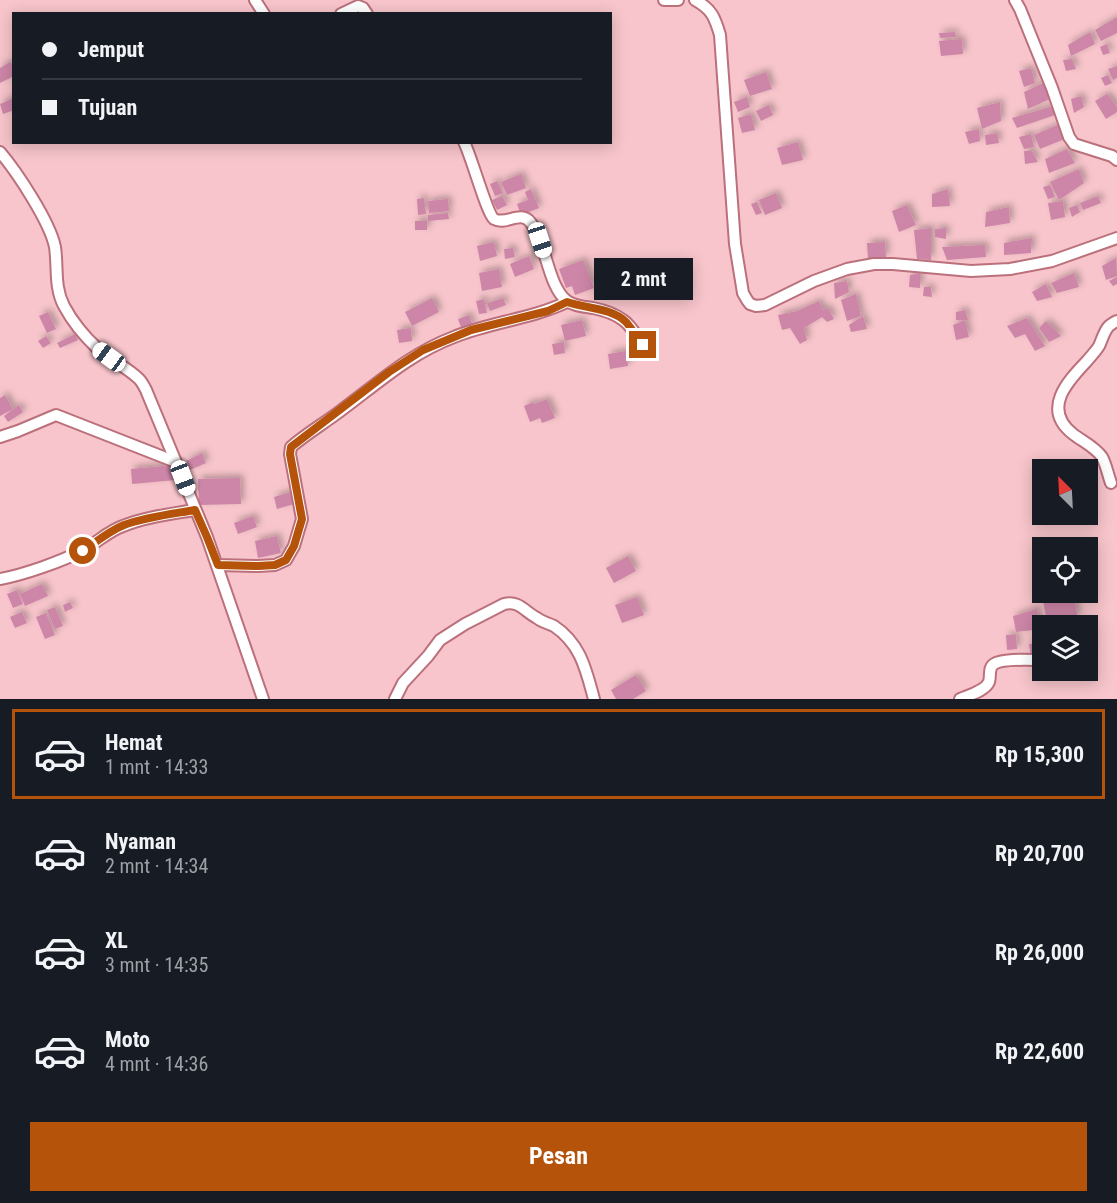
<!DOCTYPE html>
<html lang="id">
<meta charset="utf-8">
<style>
body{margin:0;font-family:"Roboto Condensed",sans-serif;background:#20242c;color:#f1f3f6;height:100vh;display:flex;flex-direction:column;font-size:22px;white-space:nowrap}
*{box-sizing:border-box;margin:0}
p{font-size:20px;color:#9ea1a6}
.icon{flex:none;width:33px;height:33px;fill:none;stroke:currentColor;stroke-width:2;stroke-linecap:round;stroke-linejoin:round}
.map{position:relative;height:699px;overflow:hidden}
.drawer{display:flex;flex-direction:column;background:#171b24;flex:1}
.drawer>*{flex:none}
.top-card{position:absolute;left:12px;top:12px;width:600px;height:132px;border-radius:0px;box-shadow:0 3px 15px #0003;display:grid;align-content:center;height:132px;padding:0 30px;background:#171b24}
.needle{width:39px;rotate:336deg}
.tools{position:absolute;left:1032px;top:459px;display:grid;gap:12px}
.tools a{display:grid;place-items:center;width:66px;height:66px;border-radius:0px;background:#171b24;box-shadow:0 3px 15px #0003;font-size:30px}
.end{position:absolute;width:27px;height:27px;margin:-14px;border:8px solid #b45309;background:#fff;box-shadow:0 0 0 3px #fff}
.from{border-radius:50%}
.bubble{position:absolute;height:42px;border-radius:0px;background:#171b24;box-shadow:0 3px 15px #0003;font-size:20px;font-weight:700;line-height:42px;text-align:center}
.car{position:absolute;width:18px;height:36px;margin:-18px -9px;border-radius:8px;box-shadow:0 0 4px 2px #0007;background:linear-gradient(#fff 24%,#345 0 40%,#fff 0 76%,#345 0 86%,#fff 0)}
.top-card b{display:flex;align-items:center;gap:21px;height:57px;font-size:22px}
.top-card b+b{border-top:2px solid #363941}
.top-card i{width:15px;height:15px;background:#f1f3f6}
ul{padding:10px 0 0;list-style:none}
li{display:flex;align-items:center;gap:18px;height:90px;margin:0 12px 9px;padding:0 18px;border:3px solid transparent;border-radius:0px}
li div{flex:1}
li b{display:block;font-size:22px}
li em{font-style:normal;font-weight:700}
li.on{border-color:#b45309}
li>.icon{width:54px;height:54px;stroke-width:1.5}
.button{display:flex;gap:12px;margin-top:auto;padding:12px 30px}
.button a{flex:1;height:69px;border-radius:0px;background:#b45309;color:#fff;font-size:24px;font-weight:700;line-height:69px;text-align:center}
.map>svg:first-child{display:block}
</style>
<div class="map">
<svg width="1117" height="699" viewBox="0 0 1117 699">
<defs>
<filter id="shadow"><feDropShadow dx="3.5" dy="-3.5" stdDeviation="3" flood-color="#0004"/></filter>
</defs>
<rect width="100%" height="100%" fill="#f7c5cb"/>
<g fill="#cd86a7" filter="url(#shadow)">
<polygon points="1117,17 1117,33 1101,41 1095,30"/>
<polygon points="955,32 956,37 940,38 939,33"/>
<polygon points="1090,32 1095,44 1071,56 1068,45"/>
<polygon points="962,39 963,54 941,56 939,41"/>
<polygon points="1107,44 1110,53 1103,55 1100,47"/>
<polygon points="1072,59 1076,69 1066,71 1063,60"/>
<polygon points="10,62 14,68 14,76 0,83 0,68"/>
<polygon points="1117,66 1117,78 1113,80 1108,69"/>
<polygon points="1031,68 1035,83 1024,87 1019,71"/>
<polygon points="766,72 772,89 750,96 744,80"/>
<polygon points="1108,75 1112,83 1105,86 1101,78"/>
<polygon points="1048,81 1052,98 1028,109 1024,92"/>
<polygon points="1107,94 1117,107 1117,112 1106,119 1095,101"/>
<polygon points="1081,96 1084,107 1074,113 1071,99"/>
<polygon points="747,97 750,107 738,112 734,102"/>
<polygon points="14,98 14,110 3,114 0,104"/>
<polygon points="1000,102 1001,121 982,129 977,108"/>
<polygon points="769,105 773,115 761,121 756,111"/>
<polygon points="1053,106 1055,115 1017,128 1012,118"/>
<polygon points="751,114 755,130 742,133 738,118"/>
<polygon points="1057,125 1067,138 1040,149 1034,135"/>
<polygon points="979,129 980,141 969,144 965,132"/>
<polygon points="997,133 999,143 986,145 985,135"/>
<polygon points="1031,134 1034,147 1024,149 1019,137"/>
<polygon points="798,142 803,160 782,165 777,148"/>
<polygon points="1067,149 1075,163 1049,173 1045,159"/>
<polygon points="1024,151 1032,151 1038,162 1025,164"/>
<polygon points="1079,169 1084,183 1059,200 1050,182"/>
<polygon points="521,174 526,188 507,195 501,182"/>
<polygon points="497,181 503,193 495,196 490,184"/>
<polygon points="1050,185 1055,197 1048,199 1043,187"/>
<polygon points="531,189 539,208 521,215 517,204 528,200 525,192"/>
<polygon points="948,189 950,206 932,207 932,194"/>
<polygon points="776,193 782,208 765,215 759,200"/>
<polygon points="502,196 507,205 497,210 492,200"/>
<polygon points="1098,196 1101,203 1083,210 1080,203"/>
<polygon points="424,198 426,214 418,215 417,199"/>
<polygon points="448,199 449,211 429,213 428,201"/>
<polygon points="1063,201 1065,217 1051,220 1048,203"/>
<polygon points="757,202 762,213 756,215 751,204"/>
<polygon points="907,205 916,225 899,232 892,211"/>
<polygon points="1077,205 1080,212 1072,217 1069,208"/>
<polygon points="1009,207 1010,223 985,227 986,212"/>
<polygon points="448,213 449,219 428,221 428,215"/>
<rect x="415" y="221" width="12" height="9"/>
<polygon points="931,228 931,260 917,259 914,230"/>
<polygon points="946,228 946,239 935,237 935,229"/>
<polygon points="1032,238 1031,253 1004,255 1004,243"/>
<polygon points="494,242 497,256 480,261 477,246"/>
<polygon points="885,242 886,257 868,259 867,243"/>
<polygon points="985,245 986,257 947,260 942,247"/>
<polygon points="513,248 515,257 505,259 504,249"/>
<polygon points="529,256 534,269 515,277 510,264"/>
<polygon points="1116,258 1117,276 1106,280 1102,266"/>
<polygon points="583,260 594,288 575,295 572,286 566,288 559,269"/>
<polygon points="499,269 502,287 482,291 479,273"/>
<polygon points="920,273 920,288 909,287 910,275"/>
<polygon points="1074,273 1079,287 1057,293 1051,283"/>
<polygon points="1117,277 1117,284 1113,286 1109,281"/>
<polygon points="847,281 849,292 835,299 834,283"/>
<polygon points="1046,284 1052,297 1037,301 1032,292"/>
<polygon points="924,287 931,287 932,297 923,296"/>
<polygon points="856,294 861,316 847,321 841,300"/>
<polygon points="432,298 439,312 412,326 405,312"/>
<polygon points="503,298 506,305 490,311 487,303"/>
<polygon points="484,299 487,313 479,314 476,301"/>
<polygon points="819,301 823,310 828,308 834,319 827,322 822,317 804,328 807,340 800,344 790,328 782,330 778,315 797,311"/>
<polygon points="965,310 968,320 965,320 969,337 956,340 953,325 965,320 956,320 956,312"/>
<polygon points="48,312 56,329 47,333 39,316"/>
<polygon points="469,315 473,326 462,330 458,319"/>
<polygon points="863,316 867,329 851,332 849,325"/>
<polygon points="1027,318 1045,346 1035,351 1025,334 1015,338 1007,326"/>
<polygon points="582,320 586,336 565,341 561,325"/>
<polygon points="1046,321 1061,336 1049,342 1039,328"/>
<polygon points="411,328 412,341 399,343 397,330"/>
<polygon points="75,334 78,340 60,348 57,343"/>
<polygon points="46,336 51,343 43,348 38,341"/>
<polygon points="564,342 565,353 554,355 552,344"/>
<polygon points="626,351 628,366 610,369 608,354"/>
<polygon points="5,395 13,409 0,416 0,398"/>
<polygon points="547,399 555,418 542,423 540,418 530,422 524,406 533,402 534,404"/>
<polygon points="19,405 23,412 8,422 4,416"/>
<polygon points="202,453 206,463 190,470 186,461"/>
<polygon points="174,465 176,480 132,484 131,469"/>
<polygon points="240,478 241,504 199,505 198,479"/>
<polygon points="290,492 294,504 277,509 274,497"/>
<polygon points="253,516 257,527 238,534 234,523"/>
<polygon points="277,536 281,553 258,558 255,541"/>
<polygon points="628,556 636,571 614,583 606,568"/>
<polygon points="42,584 48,596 25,606 20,594"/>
<polygon points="17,590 23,604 13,608 7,594"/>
<polygon points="1073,595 1078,617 1047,622 1043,601"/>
<polygon points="637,597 644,615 622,623 615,605"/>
<polygon points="70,602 73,608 65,612 63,605"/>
<polygon points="55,607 63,626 55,629 47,610"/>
<polygon points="1037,609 1041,629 1016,632 1013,616"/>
<polygon points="22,612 27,623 15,628 10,617"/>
<polygon points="46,613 55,635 45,639 36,617"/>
<polygon points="1088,632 1089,632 1091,650 1088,650"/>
<polygon points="1006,635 1016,635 1017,649 1007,650"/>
<polygon points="1041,643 1042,655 1031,656 1029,644"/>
<polygon points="636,675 646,691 633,699 616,699 611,690"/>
</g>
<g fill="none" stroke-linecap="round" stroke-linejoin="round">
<defs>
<g id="minor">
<polyline points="255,0 264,14"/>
<polyline points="664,0 678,0"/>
<path d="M695 0C712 9 715 18 720 35L735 244 743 293 747 300 750 304 756 306 765 305 814 281 847 269 874 264H893L971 271 1010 269 1052 261 1117 238"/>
<polyline points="1015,0 1020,9 1052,88 1069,137 1074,144 1112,156 1117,160"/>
<polyline points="341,14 358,6 363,8 367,14"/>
<path d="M464 142C471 155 487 214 494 219 506 226 521 209 531 223 546 242 548 287 567 301 574 306 585 307 593 308 603 310 615 314 623 320 631 325 637 337 643 345"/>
<path d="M0 152C17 172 50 222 55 247 58 267 54 287 64 306 72 321 85 337 98 349 110 360 127 367 139 379 142 382 144 386 146 390L207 537 263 699"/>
<polyline points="0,437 18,431 56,415 176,462"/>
<path d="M1111 483C1108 475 1106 464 1102 457 1095 447 1082 441 1073 434 1041 409 1068 381 1087 361 1091 356 1096 351 1099 346 1102 340 1104 331 1109 326 1110 325 1116 321 1117 321"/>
<path d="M217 565 258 566 275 565 286 560 294 546 302 519 290 454 291 447C306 434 323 424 339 412 377 384 409 354 454 337 491 322 531 319 567 302"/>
<path d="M0 579C23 575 63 561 83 550 97 543 108 531 123 526 145 517 171 514 195 510"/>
<path d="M395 699 403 683 428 656 440 640 465 624 504 604C519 600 525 612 537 618 542 622 548 623 554 626 581 644 586 670 594 699"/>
<path d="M960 699C969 695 985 691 989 682 991 676 988 668 994 664 1003 658 1032 660 1042 660"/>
</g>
</defs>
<use href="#minor" stroke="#bb707c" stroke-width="14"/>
<use href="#minor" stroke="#fff" stroke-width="10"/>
</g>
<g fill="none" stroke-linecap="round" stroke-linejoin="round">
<path stroke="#b45309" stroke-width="8" d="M83 551C96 542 109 531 124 525 146 517 172 514 195 510L207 537 218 565 258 566 275 565 286 560 294 546 302 519 290 454 291 447 389 372 423 350 471 330 548 311 567 302C585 308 612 308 626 322 632 329 637 337 643 345"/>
</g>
</svg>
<div class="tools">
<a><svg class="needle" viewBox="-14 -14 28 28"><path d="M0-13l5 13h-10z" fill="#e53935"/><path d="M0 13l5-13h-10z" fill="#9ea1a6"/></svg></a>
<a><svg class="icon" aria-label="locate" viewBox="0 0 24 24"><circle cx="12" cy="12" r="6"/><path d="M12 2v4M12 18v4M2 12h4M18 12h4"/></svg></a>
<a><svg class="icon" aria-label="layers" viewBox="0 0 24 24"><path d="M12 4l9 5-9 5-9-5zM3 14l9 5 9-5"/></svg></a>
</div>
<i class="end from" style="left:83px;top:551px"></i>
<i class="end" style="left:643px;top:345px"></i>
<div class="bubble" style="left:594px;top:258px;width:99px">2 mnt</div>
<i class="car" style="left:540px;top:240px;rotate:162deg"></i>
<i class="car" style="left:109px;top:357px;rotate:306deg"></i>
<i class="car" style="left:183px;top:478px;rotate:159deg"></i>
<div class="top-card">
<b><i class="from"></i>Jemput</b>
<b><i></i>Tujuan</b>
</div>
</div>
<section class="drawer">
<ul>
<li class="on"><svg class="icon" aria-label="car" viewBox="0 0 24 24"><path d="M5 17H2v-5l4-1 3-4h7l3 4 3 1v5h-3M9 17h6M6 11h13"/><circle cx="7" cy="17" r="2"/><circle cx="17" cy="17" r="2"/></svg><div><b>Hemat</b><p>1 mnt · 14:33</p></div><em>Rp 15,300</em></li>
<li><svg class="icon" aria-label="car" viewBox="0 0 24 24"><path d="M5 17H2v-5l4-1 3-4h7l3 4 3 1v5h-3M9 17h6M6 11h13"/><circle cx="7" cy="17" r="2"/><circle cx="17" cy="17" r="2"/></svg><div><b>Nyaman</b><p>2 mnt · 14:34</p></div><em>Rp 20,700</em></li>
<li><svg class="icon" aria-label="car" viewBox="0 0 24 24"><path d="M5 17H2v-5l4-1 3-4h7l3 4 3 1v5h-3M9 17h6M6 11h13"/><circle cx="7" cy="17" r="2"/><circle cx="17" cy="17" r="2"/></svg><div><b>XL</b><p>3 mnt · 14:35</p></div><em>Rp 26,000</em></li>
<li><svg class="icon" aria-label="car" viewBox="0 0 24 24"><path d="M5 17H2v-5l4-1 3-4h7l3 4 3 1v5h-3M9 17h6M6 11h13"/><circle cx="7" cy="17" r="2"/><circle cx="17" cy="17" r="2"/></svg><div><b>Moto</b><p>4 mnt · 14:36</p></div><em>Rp 22,600</em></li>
</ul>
<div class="button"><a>Pesan</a></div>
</section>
